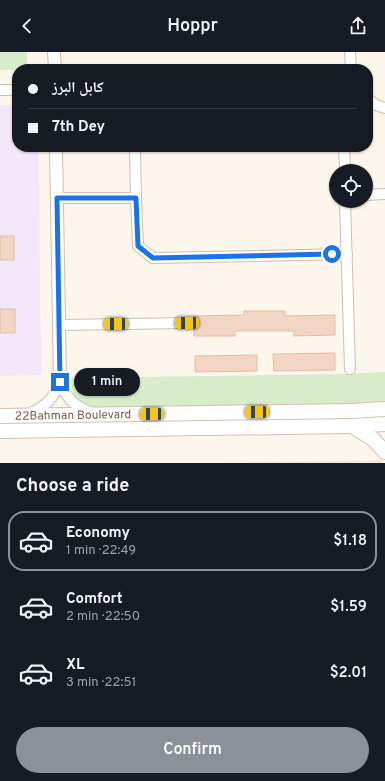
<!DOCTYPE html>
<meta charset="utf-8">
<style>
body{margin:0;font-family:Overpass,"Noto Naskh Arabic",sans-serif;background:#20242c;color:#f1f3f6;height:100vh;display:flex;flex-direction:column;font-size:15px;white-space:nowrap}
*{box-sizing:border-box;margin:0}
p{font-size:13px;color:#9ea1a6}
.icon{flex:none;width:22px;height:22px;fill:none;stroke:currentColor;stroke-width:2;stroke-linecap:round;stroke-linejoin:round}
.map{position:relative;height:411px;overflow:hidden}
.sheet{display:flex;flex-direction:column;background:#171b24;flex:1}
.sheet>*{flex:none}
.top-card{position:absolute;left:12px;top:12px;width:361px;height:88px;border-radius:16px;box-shadow:0 1px 3px #0004;display:grid;align-content:center;height:88px;padding:0 16px;background:#171b24}
.tools{position:absolute;left:329px;top:112px;display:grid;gap:8px}
.tools a{display:grid;place-items:center;width:44px;height:44px;border-radius:50%;background:#171b24;box-shadow:0 1px 3px #0004;font-size:20px}
.end{position:absolute;width:18px;height:18px;margin:-9px;border:5px solid #1a73e8;background:#fff;box-shadow:0 0 0 2px #fff}
.from{border-radius:50%}
.bubble{position:absolute;height:28px;border-radius:14px;background:#171b24;box-shadow:0 1px 3px #0004;font-size:13px;font-weight:600;line-height:28px;text-align:center}
.car{position:absolute;width:12px;height:24px;margin:-12px -6px;border-radius:5px;box-shadow:0 0 3px 1px #0007;background:linear-gradient(#f5c518 24%,#345 0 40%,#f5c518 0 76%,#345 0 86%,#f5c518 0)}
.top-card b{display:flex;align-items:center;gap:14px;height:38px;font-size:15px}
.top-card b+b{border-top:1px solid #363941}
.top-card i{width:10px;height:10px;background:#f1f3f6}
ul{padding:0;list-style:none}
li{display:flex;align-items:center;gap:12px;height:60px;margin:0 8px 6px;padding:0 8px;border:2px solid transparent;border-radius:16px}
li div{flex:1}
li b{display:block;font-size:15px}
li em{font-style:normal;font-weight:600}
li.active{border-color:#8c9099}
li>.icon{width:36px;height:36px;stroke-width:1.5}
h2{padding:0 16px;font-size:18px;line-height:48px}
.button{display:flex;gap:8px;margin-top:auto;padding:8px 16px}
.button a{flex:1;height:46px;border-radius:24px;background:#8c9099;color:#fff;font-size:16px;font-weight:600;line-height:46px;text-align:center}
header{display:flex;justify-content:space-between;align-items:center;height:52px;padding:0 16px;background:#171b24;font-size:18px;font-weight:600}
.map>svg:first-child{display:block}
</style>
<header><svg class="icon" aria-label="back" viewBox="0 0 24 24"><path d="M15 5l-7 7 7 7"/></svg>Hoppr<svg class="icon" aria-label="share" viewBox="0 0 24 24"><path d="M12 15V3M7 8l5-5 5 5M5 13v7h14v-7"/></svg></header>
<div class="map">
<svg width="385" height="411" viewBox="0 0 385 411">
<rect width="100%" height="100%" fill="#fdf6ec"/>
<polygon fill="#f5e8da" points="383,408 383,411 221,411"/>
<polygon fill="#f3e8fa" points="0,53 17,53 17,95 39,95 40,252 42,323 0,324"/>
<g fill="#d8ecc9">
<polygon points="0,0 27,0 27,14 16,18 0,18"/>
<path d="M385 320V351L182 355H90C74 346 72 344 71 326L340 322Z"/>
</g>
<g fill="#f3d5c3" stroke="#e6bba3">
<rect x="0" y="184" width="14" height="24"/>
<rect x="0" y="257" width="15" height="24"/>
<polygon points="244,259 285,259 285,264 335,263 335,283 294,284 294,279 235,279 235,284 194,284 194,264 244,263"/>
<polygon points="335,301 335,318 274,319 273,302"/>
<polygon points="257,303 257,319 195,320 195,304"/>
</g>
<g fill="none" stroke-linecap="round" stroke-linejoin="round">
<defs>
<g id="minor">
<polyline points="350,0 351,17"/>
<polyline points="0,38 17,38"/>
<polyline points="368,47 376,53 385,56"/>
<polyline points="137,95 135,97 136,146 138,194 153,206 347,202"/>
<polyline points="344,95 345,119"/>
<polyline points="366,143 385,142"/>
<polyline points="57,146 136,146"/>
<polyline points="345,149 350,317"/>
<polyline points="59,273 187,271"/>
<path d="M60 330C67 347 75 355 93 361"/>
<path d="M30 361C45 355 55 345 60 330"/>
</g>
<g id="tertiary">
<polyline points="54,0 55,17"/>
<polyline points="56,95 60,330"/>
</g>
<g id="secondary">
<path id="s1" d="M0 364 351 359 385 357"/>
<polyline points="352,374 373,387 385,400"/>
<polyline points="0,379 351,374 385,372"/>
</g>
</defs>
<use href="#minor" stroke="#d1beb0" stroke-width="12"/>
<use href="#tertiary" stroke="#d1beb0" stroke-width="14"/>
<use href="#secondary" stroke="#d6c0b0" stroke-width="16"/>
<use href="#minor" stroke="#fff" stroke-width="10"/>
<use href="#tertiary" stroke="#fff" stroke-width="12"/>
<use href="#secondary" stroke="#fff" stroke-width="14"/>
</g>
<g fill="none" stroke-linecap="round" stroke-linejoin="round">
<polyline stroke="#1a73e8" stroke-width="5" points="60,330 57,146 136,146 138,194 153,206 332,202"/>
</g>
<g text-anchor="middle" stroke-width="3.5" stroke-linejoin="round" paint-order="stroke">
<g font-size="12" fill="#7a5c4d" stroke="#fffaf3">
<text dy="4" stroke="none"><textPath href="#s1" startOffset="73">22Bahman Boulevard</textPath></text>
</g>
</g>
</svg>
<div class="tools">
<a><svg class="icon" aria-label="locate" viewBox="0 0 24 24"><circle cx="12" cy="12" r="6"/><path d="M12 2v4M12 18v4M2 12h4M18 12h4"/></svg></a>
</div>
<i class="end from" style="left:332px;top:202px"></i>
<i class="end" style="left:60px;top:330px"></i>
<div class="bubble" style="left:74px;top:316px;width:66px">1 min</div>
<i class="car" style="left:187px;top:271px;rotate:269deg"></i>
<i class="car" style="left:116px;top:272px;rotate:270deg"></i>
<i class="car" style="left:257px;top:360px;rotate:269deg"></i>
<i class="car" style="left:152px;top:362px;rotate:269deg"></i>
<div class="top-card">
<b><i class="from"></i>کابل البرز</b>
<b><i></i>7th Dey</b>
</div>
</div>
<section class="sheet">
<h2>Choose a ride</h2>
<ul>
<li class="active"><svg class="icon" aria-label="car" viewBox="0 0 24 24"><path d="M5 17H2v-5l4-1 3-4h7l3 4 3 1v5h-3M9 17h6M6 11h13"/><circle cx="7" cy="17" r="2"/><circle cx="17" cy="17" r="2"/></svg><div><b>Economy</b><p>1 min · 22:49</p></div><em>$1.18</em></li>
<li><svg class="icon" aria-label="car" viewBox="0 0 24 24"><path d="M5 17H2v-5l4-1 3-4h7l3 4 3 1v5h-3M9 17h6M6 11h13"/><circle cx="7" cy="17" r="2"/><circle cx="17" cy="17" r="2"/></svg><div><b>Comfort</b><p>2 min · 22:50</p></div><em>$1.59</em></li>
<li><svg class="icon" aria-label="car" viewBox="0 0 24 24"><path d="M5 17H2v-5l4-1 3-4h7l3 4 3 1v5h-3M9 17h6M6 11h13"/><circle cx="7" cy="17" r="2"/><circle cx="17" cy="17" r="2"/></svg><div><b>XL</b><p>3 min · 22:51</p></div><em>$2.01</em></li>
</ul>
<div class="button"><a>Confirm</a></div>
</section>
